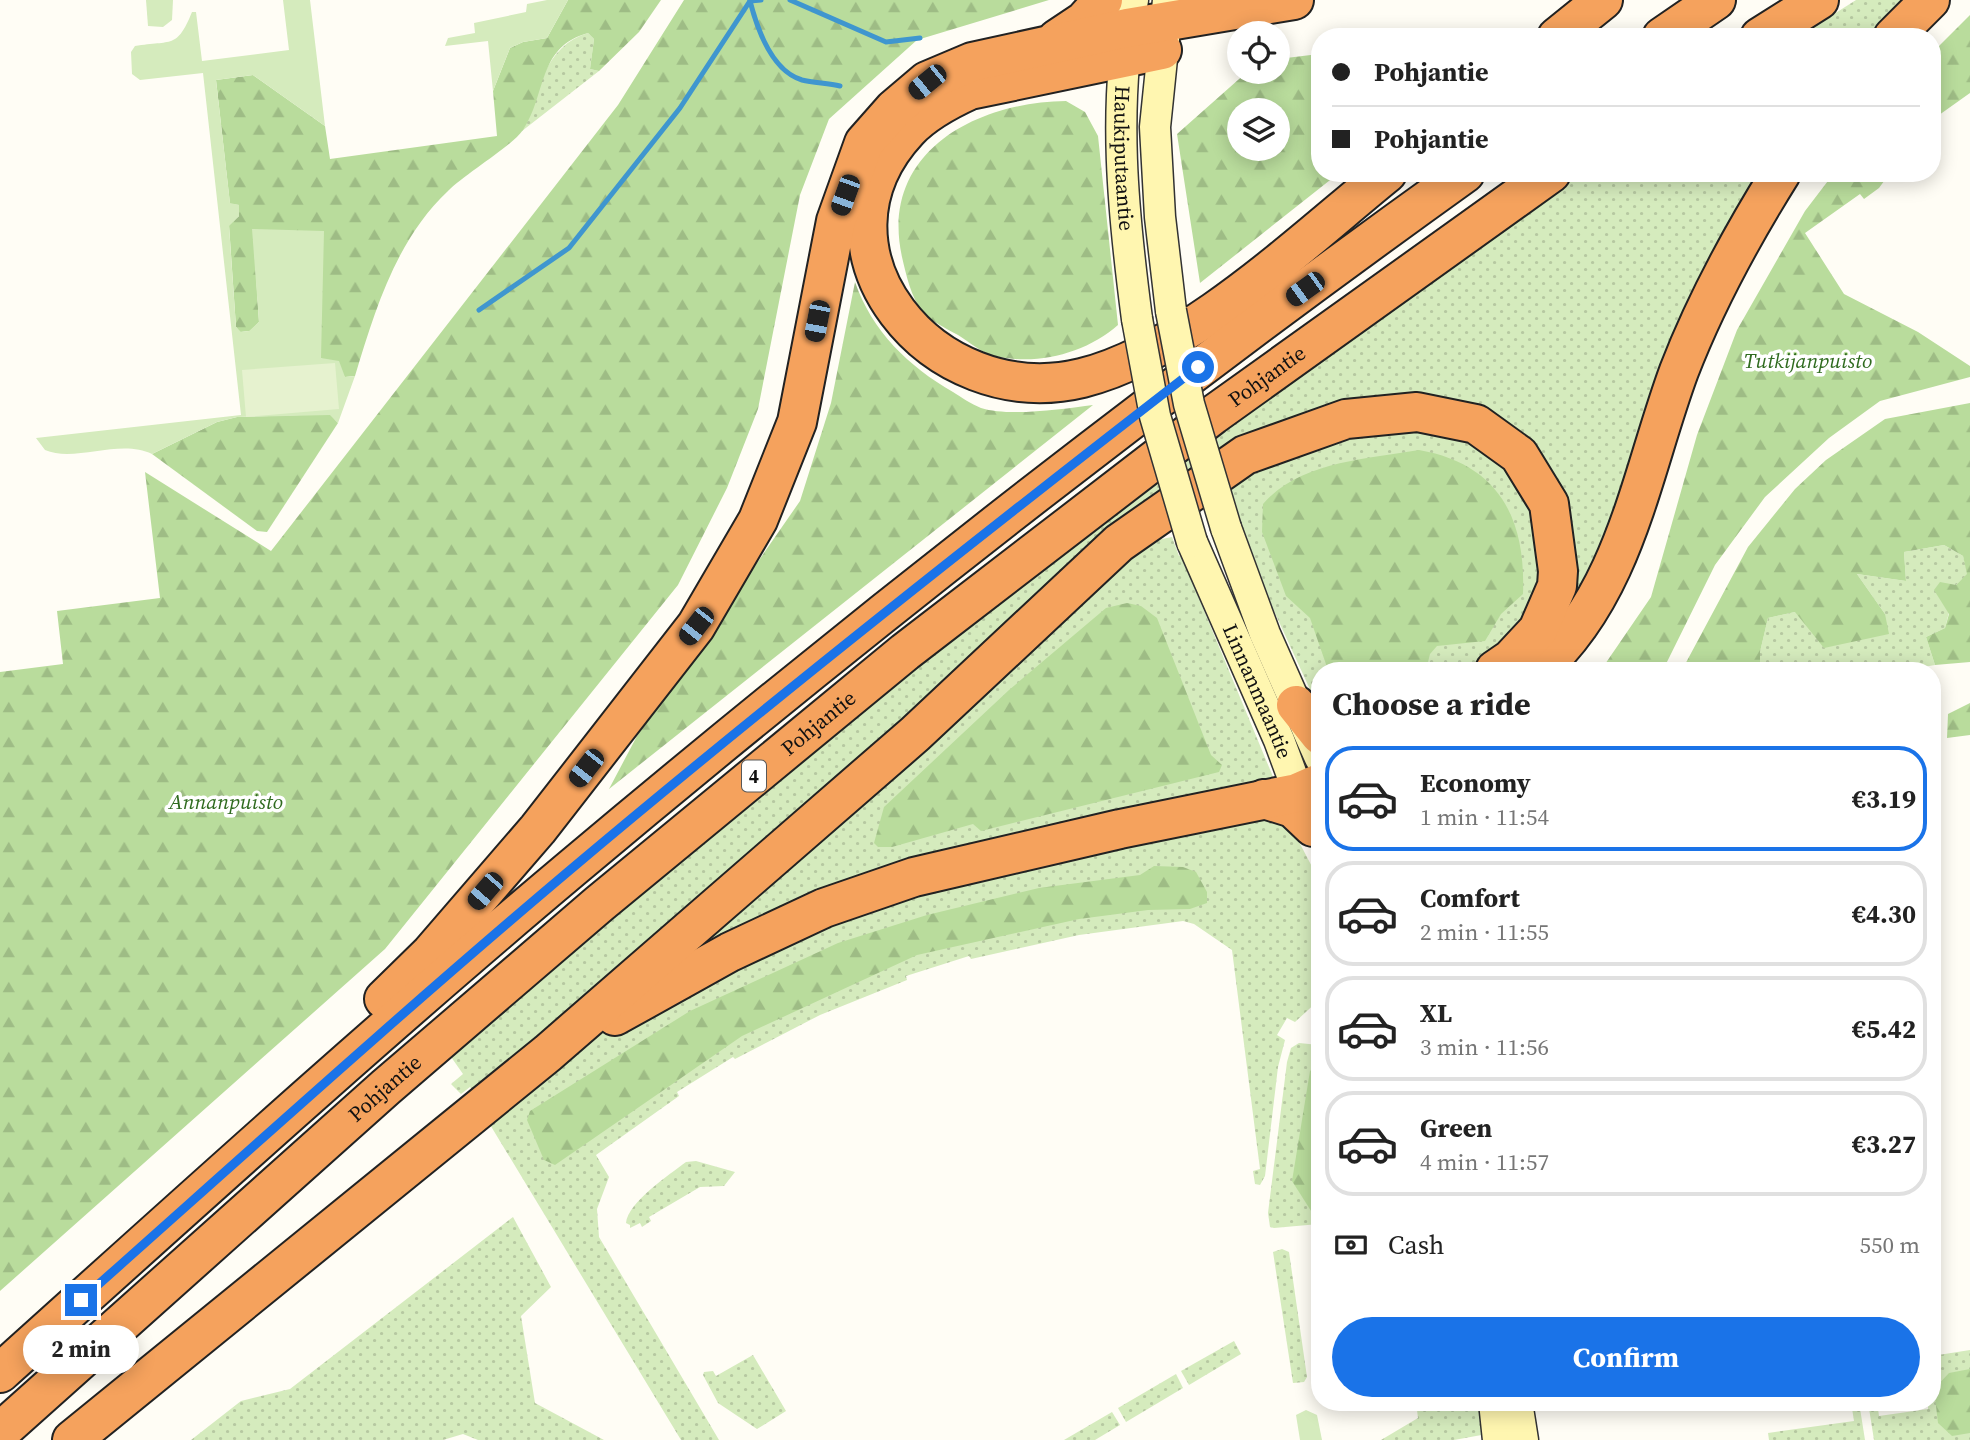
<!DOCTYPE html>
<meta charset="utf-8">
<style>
body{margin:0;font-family:"Source Serif 4",serif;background:#f2f2f2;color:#222;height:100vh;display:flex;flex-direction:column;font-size:26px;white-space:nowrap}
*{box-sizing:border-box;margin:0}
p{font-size:23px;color:#767676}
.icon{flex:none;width:38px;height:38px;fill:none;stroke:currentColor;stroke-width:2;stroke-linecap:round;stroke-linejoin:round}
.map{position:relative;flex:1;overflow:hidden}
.side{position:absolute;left:1311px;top:662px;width:630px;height:749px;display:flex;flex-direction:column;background:#fff;border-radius:28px;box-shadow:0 4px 18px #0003}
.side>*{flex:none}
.top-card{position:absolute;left:1311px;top:28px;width:630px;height:154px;border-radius:28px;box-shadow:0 4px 18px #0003;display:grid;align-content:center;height:154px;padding:0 21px;background:#fff}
.buttons{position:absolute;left:1227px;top:21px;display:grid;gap:14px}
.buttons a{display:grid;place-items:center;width:63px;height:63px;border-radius:50%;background:#fff;box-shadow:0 4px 18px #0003;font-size:35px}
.end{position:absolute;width:32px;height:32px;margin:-16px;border:9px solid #1a73e8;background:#fff;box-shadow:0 0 0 4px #fff}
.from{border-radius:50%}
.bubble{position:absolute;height:49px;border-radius:24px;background:#fff;box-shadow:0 4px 18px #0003;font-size:23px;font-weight:700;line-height:49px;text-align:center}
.car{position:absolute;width:21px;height:42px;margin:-21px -10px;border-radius:9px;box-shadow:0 0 5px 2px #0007;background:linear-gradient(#222 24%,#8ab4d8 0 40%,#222 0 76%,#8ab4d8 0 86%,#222 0)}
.top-card b{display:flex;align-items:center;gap:24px;height:66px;font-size:26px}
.top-card b+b{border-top:2px solid #e0e0e0}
.top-card i{width:18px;height:18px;background:#222}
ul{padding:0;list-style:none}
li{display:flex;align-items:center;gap:21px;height:105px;margin:0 14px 10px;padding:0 7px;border:4px solid #e0e0e0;border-radius:28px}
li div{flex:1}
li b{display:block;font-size:26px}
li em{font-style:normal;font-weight:700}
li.current{border-color:#1a73e8}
li>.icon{width:63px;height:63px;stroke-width:1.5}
h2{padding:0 21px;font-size:32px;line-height:84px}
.pay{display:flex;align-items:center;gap:18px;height:77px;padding:0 21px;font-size:26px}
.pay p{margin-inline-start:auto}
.cta{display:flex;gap:14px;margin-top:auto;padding:14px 21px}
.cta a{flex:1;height:80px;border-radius:42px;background:#1a73e8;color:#fff;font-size:28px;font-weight:700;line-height:80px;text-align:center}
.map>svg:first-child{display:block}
</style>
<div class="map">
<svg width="1970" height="1440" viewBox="0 0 1970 1440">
<defs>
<pattern id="grass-dots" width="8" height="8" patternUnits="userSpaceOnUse" patternTransform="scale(1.75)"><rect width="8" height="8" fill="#d5ebbd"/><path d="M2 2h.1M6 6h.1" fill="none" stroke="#b6c8a1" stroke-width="1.8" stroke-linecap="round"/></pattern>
<pattern id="forest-firs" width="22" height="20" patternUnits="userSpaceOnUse" patternTransform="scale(1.75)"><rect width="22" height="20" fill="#b9dc9c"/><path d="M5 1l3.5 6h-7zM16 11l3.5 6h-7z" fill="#9ebc85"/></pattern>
</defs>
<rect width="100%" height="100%" fill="#fffdf5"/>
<g fill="url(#grass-dots)">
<polygon points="1856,0 1919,0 1882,37 1798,37"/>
<path d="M588 33 594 39 590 69 599 71 522 131C537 94 545 45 588 33Z"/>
<polygon points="1583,173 1771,173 1573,626 1566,569 1501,431 1289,430 911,729 477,1094 470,1087 461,1094 451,1084 463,1074 449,1054 731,812 1120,504 1531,206"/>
<polygon points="1349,429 1451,429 1509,458 1547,542 1538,608 1481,670 1320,670 1319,709 1251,561 1224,478"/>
<polygon points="1150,528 1157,540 1172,537 1179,556 1181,555 1276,784 988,848 641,987"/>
<polygon points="1944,545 1963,556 1968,574 1956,585 1945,628 1926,637 1935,665 1905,670 1760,670 1760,652 1768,618 1795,612 1885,614 1857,574 1906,581 1904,552"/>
<polygon points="1272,810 1297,838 1319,880 1319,1000 1295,1022 1287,1018 1277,1035 1285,1040 1278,1067 1265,1176 1260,1185 1255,1184 1253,1171 1260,1169 1232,950 1194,924 1183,921 1079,935 971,959 969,956 906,976 907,980 820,1015 735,1059 733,1057 677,1092 679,1096 596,1155 609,1177 597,1209 599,1237 719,1440 681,1440 489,1123 595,1036 650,1002 830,914"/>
<polygon points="1299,1043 1319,1045 1319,1224 1274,1228 1270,1227 1268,1213 1287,1062 1291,1048"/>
<path d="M696 1161 735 1172 724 1186 700 1187 649 1217 651 1221 642 1227 640 1223 630 1228V1225L626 1223C628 1202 669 1175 686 1162Z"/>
<polygon points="513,1217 551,1287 521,1316 535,1403 604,1440 478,1440 463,1434 443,1440 191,1440 241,1401 290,1389"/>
<polygon points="1282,1249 1289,1252 1307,1377 1304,1382 1293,1383 1273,1252"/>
<polygon points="1234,1341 1241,1354 1189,1385 1181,1371"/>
<polygon points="1970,1350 1970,1440 1874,1440 1868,1402 1877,1402 1879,1416 1928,1409 1928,1402 1932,1402 1932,1356"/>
<polygon points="753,1355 786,1411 757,1429 718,1403 703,1375 704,1372 713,1371 716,1376"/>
<polygon points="1176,1374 1183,1388 1126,1422 1118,1408"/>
<polygon points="1416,1402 1484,1402 1487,1434 1454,1440 1381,1440 1418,1418"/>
<polygon points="1851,1402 1859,1402 1865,1440 1769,1440 1768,1433 1854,1421"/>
<polygon points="1112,1412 1120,1425 1095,1440 1064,1440"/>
</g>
<g fill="url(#forest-firs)" fill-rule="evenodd">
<path d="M568 0H661L639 32 599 71 590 69 594 39 588 33C537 47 547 94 523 130 512 146 465 174 448 191 396 240 375 310 355 376L345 377 321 358 253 229 259 322 250 331 240 332 236 327 229 225 239 216V205L230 204 216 80 253 75 325 126 330 159 497 136 493 91 510 48 523 42 547 38Z"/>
<polygon points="684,0 1049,0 917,40 829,119 800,195 758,409 727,488 678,585 385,949 0,1291 0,672 63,664 57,611 160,598 145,472 271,551 618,105"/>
<polygon points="1970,15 1970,93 1932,120 1932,53"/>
<path d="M1319 54 1320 173H1339L1200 283 1177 134 1247 72H1278V59ZM1239 110H1278V149H1239Z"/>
<path d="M1066 101 1085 112 1098 136 1118 325C1086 353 1038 366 995 356 982 353 969 342 958 335 947 329 931 321 923 312 911 298 906 274 902 257 879 153 975 102 1066 101Z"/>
<polygon points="1834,173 1890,173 1879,188 1864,199 1860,194 1805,233 1844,294 1918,332 1970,366 1970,377 1880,401 1829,438 1765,497 1715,565 1663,670 1601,670 1651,597 1697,435 1737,330 1805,211"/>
<path d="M855 282C872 331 908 366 953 392 961 397 971 404 981 408 1009 417 1063 409 1093 405L609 789 637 736 800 501 831 403Z"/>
<polygon points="1970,403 1970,662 1935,665 1926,637 1945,628 1949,614 1934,590 1940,582 1956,585 1967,574 1963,556 1944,545 1904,552 1906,581 1857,574 1885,614 1889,634 1824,648 1795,612 1768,618 1760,652 1760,670 1682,670 1748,547 1795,489 1826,460 1885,419"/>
<polygon points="330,414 338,423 267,532 257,531 152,454 217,422 237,417"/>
<path d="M1419 450C1498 464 1526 517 1523 594L1501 614 1485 641 1437 646 1430 654 1426 670H1328L1310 618 1286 596 1262 532 1263 504C1299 462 1366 459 1419 450Z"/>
<polygon points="1127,603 1141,606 1157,618 1211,755 1222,765 1219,772 981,831 973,824 892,847 878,847 874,843 884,807 1009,690 1106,608"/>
<polygon points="1970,703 1970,735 1947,738 1948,714"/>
<polygon points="1154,866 1183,867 1196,872 1207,892 1207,903 1190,909 1148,910 1079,919 917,955 742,1036 555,1165 544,1160 527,1120 530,1111 690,1011 838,943 927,915 1039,888 1140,875"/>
<polygon points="1319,1064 1320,1213 1313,1214 1292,1181 1310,1071"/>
<polygon points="1970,1369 1970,1433 1952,1436 1938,1423 1934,1389 1949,1373"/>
</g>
<g fill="#d5ebbd">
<polygon points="146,0 173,0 172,20 163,27 148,26"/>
<path d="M283 0H310L325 126 253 75 216 80 230 203 239 205V216L229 226 236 327 241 332 249 331 259 322 252 229 324 231 321 358 339 361 345 377 355 376 338 423 330 415 237 417 217 422 152 454C120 438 75 463 45 450L36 438 241 415 203 73 140 80 132 74 131 52 135 46C172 40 177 49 192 12H196L202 61 289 50Z"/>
<polygon points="547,0 568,0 547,38 523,42 510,48 493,91 488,41 445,46 448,38 475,33 474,23 526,12 527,4"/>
<polygon points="1306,1410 1317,1415 1322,1440 1300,1440 1296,1415"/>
</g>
<polygon fill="#e6f2cf" points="335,363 339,409 246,417 242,370"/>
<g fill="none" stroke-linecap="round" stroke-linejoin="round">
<g stroke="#3f96cf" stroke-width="5">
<polyline points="790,0 886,42 920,38"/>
<path d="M750 1C757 28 772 71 802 80 814 83 828 83 840 86"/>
<polyline points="479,310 569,248 680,108 750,1 761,0"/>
</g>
<defs>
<g id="secondary">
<path id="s1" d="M1133 0C1112 105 1123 213 1137 319"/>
<polyline points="1168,0 1155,127 1160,217 1171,311"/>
<polyline points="1226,528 1265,634 1320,758"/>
<path id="s2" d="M1192 542 1279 740 1306 813"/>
<polyline points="1494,1402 1498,1440"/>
<polyline points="1517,1402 1523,1440"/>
</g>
<g id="motorway">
<polyline points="1557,37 1603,0"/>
<polyline points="1662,37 1716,0"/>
<polyline points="1760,37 1819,0"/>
<polyline points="1893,37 1930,0"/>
<polyline points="1057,39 1084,21 1103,0"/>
<path d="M1162 50 970 90C948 100 925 112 908 130 797 249 933 414 1082 378 1187 352 1303 241 1387 173"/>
<path d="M1539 670C1625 593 1641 474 1679 371 1706 301 1741 237 1781 173"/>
<polyline points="1296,705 1320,735"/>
<polyline points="1264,799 1293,808 1313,827"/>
<polyline points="384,999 431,953 538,829 696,626 758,520 797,422 836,221 864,143 894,109 927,81 972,62 1127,28 1294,0"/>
<polyline points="615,1016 730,952 824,908 914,877 1120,829 1297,793 1320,783"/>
<path d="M0 1373C189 1203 377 1032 571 869 860 626 1158 393 1465 173"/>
<path id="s3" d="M0 1432 386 1087 599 904 905 652 1213 415 1551 173"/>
<polyline points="72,1440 548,1053 915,734 1119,543 1245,455 1346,419 1417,412 1476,424 1519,455 1549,504 1558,571 1557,586 1538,630 1511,659 1495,670"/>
</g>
</defs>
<use href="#secondary" stroke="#333" stroke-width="33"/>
<use href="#motorway" stroke="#222" stroke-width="42"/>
<use href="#secondary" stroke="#fff6b0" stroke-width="30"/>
<use href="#motorway" stroke="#f5a25d" stroke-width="38"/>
<defs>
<g id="secondary-bridge">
<polyline points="1171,311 1189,404 1226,528"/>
<polyline points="1137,319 1155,416 1192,542"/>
</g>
</defs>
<use href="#secondary-bridge" stroke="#333" stroke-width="33" stroke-linecap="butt"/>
<use href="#secondary-bridge" stroke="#fff6b0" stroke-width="30"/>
</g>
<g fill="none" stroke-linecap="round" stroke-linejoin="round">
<path stroke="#1a73e8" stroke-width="9" d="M81 1300C243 1156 404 1010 570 870 775 697 986 531 1198 367"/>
</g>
<g text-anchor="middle" stroke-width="7" stroke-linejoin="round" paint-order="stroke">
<rect fill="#fff" stroke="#585858" stroke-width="2" x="742" y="760.5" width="24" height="31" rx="5"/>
<g font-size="19" font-weight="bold" fill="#111">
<text x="754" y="783">4</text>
</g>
<g font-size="21" fill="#111" stroke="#fff">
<text dy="7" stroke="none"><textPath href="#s1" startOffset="159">Haukiputaantie</textPath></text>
<text dy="7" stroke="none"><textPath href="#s3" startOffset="1650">Pohjantie</textPath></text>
<text dy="7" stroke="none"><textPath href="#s2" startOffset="163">Linnanmaantie</textPath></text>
<text dy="7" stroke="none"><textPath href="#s3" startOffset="1083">Pohjantie</textPath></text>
<text dy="7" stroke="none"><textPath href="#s3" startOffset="516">Pohjantie</textPath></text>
</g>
<g font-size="21" font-style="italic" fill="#2f6b1f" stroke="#fff">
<text x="1808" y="368">Tutkijanpuisto</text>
<text x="226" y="809">Annanpuisto</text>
</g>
</g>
</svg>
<div class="buttons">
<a><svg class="icon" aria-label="locate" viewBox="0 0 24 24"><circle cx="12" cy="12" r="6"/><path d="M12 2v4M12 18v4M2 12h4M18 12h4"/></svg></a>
<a><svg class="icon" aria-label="layers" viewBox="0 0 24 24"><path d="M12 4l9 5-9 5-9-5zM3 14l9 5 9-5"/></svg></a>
</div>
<i class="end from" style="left:1198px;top:367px"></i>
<i class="end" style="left:81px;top:1300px"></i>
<div class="bubble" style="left:23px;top:1325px;width:116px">2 min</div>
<i class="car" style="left:927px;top:82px;rotate:231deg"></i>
<i class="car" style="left:845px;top:195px;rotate:200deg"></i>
<i class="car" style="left:1305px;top:289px;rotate:234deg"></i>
<i class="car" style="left:817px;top:321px;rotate:191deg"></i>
<i class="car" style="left:696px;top:626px;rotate:218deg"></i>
<i class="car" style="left:586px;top:768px;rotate:218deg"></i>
<i class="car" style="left:485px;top:891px;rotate:221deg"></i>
<div class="top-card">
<b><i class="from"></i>Pohjantie</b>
<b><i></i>Pohjantie</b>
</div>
<section class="side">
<h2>Choose a ride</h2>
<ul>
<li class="current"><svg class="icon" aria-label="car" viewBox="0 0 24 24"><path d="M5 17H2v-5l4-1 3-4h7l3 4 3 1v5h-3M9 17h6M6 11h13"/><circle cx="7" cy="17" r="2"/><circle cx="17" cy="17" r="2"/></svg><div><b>Economy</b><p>1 min · 11:54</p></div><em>€3.19</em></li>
<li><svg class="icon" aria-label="car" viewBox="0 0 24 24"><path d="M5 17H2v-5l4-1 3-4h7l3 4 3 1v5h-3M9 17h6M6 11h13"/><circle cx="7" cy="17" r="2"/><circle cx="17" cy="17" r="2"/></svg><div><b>Comfort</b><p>2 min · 11:55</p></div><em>€4.30</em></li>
<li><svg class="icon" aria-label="car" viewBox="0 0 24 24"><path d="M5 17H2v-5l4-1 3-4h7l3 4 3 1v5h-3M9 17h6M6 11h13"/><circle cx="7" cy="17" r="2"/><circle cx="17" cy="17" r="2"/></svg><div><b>XL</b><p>3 min · 11:56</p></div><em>€5.42</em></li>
<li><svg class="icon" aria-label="car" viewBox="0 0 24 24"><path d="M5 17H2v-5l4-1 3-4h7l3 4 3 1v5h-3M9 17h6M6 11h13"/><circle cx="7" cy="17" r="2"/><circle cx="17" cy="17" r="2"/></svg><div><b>Green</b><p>4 min · 11:57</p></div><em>€3.27</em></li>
</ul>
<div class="pay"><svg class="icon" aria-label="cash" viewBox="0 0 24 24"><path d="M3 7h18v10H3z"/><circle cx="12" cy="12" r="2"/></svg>Cash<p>550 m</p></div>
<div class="cta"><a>Confirm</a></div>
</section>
</div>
